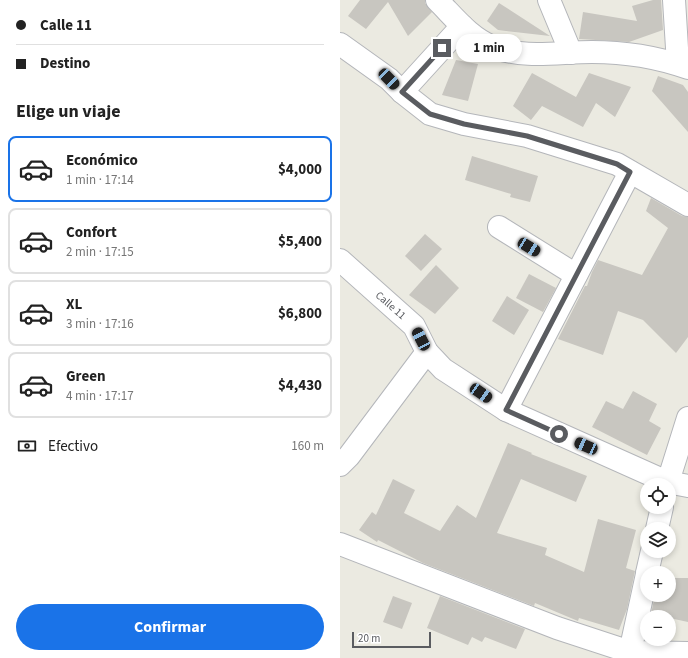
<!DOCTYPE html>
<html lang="es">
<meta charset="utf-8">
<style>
body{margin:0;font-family:"Source Sans 3",sans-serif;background:#f2f2f2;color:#222;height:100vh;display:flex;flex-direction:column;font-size:15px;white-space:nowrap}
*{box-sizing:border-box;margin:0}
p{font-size:13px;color:#767676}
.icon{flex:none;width:22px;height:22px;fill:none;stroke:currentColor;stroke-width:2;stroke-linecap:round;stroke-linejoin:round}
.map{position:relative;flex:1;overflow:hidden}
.details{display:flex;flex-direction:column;background:#fff;width:340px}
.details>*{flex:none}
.guide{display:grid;align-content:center;height:88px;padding:0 16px;background:#fff}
.tools{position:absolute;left:300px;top:478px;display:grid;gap:8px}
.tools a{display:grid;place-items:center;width:36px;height:36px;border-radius:50%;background:#fff;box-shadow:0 2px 6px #0003;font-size:20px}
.scale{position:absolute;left:12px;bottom:10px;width:79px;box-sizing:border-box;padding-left:4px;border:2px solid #5a5c60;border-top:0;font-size:11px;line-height:14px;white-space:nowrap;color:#5a5c60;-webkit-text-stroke:3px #fff;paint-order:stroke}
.end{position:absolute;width:18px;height:18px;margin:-9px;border:5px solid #5a5c60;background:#fff;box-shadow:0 0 0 2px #fff}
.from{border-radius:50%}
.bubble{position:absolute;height:28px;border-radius:14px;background:#fff;box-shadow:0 2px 6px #0003;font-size:13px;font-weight:700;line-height:28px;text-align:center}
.car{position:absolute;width:12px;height:24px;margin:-12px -6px;border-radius:5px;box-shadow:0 0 3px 1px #0007;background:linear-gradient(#222 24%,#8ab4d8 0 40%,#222 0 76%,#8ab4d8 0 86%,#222 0)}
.guide b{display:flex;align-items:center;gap:14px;height:38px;font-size:15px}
.guide b+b{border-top:1px solid #e0e0e0}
.guide i{width:10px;height:10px;background:#222}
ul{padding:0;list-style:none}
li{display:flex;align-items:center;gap:12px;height:66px;margin:0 8px 6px;padding:0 8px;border:2px solid #e0e0e0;border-radius:8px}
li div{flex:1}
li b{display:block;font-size:15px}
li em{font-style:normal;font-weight:700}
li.active{border-color:#1a73e8}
li>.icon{width:36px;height:36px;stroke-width:1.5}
h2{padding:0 16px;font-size:18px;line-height:48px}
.pay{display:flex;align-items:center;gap:10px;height:44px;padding:0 16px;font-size:15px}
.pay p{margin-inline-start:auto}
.primary-button{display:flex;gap:8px;margin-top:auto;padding:8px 16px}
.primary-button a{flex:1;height:46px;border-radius:24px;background:#1a73e8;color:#fff;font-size:16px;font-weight:700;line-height:46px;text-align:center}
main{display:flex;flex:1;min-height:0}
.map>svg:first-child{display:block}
</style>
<main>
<section class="details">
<div class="guide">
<b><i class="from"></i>Calle 11</b>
<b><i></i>Destino</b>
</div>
<h2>Elige un viaje</h2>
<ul>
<li class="active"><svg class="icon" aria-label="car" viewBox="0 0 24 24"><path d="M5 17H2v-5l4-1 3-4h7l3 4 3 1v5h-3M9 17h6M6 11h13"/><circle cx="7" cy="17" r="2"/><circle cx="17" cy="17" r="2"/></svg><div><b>Económico</b><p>1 min · 17:14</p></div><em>$4,000</em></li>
<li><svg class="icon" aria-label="car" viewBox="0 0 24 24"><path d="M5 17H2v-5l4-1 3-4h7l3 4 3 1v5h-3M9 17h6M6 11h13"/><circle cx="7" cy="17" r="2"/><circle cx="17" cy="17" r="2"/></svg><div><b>Confort</b><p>2 min · 17:15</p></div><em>$5,400</em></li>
<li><svg class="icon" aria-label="car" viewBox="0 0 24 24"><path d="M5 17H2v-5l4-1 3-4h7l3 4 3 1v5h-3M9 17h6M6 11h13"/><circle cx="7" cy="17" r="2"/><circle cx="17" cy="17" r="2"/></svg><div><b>XL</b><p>3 min · 17:16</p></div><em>$6,800</em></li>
<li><svg class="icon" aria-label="car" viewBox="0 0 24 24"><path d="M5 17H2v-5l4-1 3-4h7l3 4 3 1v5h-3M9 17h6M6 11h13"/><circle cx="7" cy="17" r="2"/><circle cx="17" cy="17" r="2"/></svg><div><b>Green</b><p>4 min · 17:17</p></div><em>$4,430</em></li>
</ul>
<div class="pay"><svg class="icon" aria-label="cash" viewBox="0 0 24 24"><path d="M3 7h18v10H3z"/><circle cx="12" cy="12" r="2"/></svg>Efectivo<p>160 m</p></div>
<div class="primary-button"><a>Confirmar</a></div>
</section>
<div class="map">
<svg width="348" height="658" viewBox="0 0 348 658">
<rect width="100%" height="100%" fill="#ebeae1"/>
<g fill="#c8c6c0">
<polygon points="20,0 85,0 85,3 92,12 68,36 48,2 26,29 8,16"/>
<polygon points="313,0 321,0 323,30 289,42 239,39 243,12 297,21 292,6"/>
<polygon points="159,3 210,36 158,30 147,21"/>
<polygon points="116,60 138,64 128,101 102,95"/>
<polygon points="192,73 236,97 249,73 291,87 275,117 256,103 243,127 202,106 191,120 173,106"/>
<polygon points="318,76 343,85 348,92 348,132 312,91"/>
<polygon points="132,156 198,176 190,202 170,197 171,194 125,180"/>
<polygon points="311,198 342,216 348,217 348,337 336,353 303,320 278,311 263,355 218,339 245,286 247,286 252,272 258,260 302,275 328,228 306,211"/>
<polygon points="85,234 102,249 81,271 65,256"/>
<polygon points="96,265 119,288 95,314 69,295"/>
<polygon points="189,274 216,288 203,312 176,298"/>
<polygon points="167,296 189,310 174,335 152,321"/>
<polygon points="293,391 317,404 309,421 321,428 307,455 252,427 266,401 283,409"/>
<polygon points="168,443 192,453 191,454 247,476 236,502 181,479 157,533 207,548 205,555 244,572 258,519 296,530 286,568 295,571 287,609 279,630 239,618 238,621 195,603 194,606 83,563 38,540 37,542 19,530 32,512 36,515 53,479 75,490 64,513 100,531 117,505 136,518"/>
<polygon points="329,578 348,578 348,622 311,614 315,595 329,595"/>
<polygon points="53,596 72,603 62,629 43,622"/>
<polygon points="100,596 185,629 176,649 145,637 142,642 132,637 128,645 87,628"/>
</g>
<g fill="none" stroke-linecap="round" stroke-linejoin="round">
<defs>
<g id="minor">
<path d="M97 0C114 17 130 38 153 47 184 59 219 52 252 52 285 52 317 57 348 68"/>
<polyline points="209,0 231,53"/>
<polyline points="334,0 338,64"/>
<polyline points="0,44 49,79 62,92 90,114 124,124 187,136 277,164 348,205"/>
<polyline points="62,92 122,26"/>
<polyline points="159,227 236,275"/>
<polyline points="0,260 74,326 87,352 103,369 166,410 327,482 348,486"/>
<polyline points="166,410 290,172"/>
<polyline points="0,465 9,456 87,352"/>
<polyline points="327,485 348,418"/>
<polyline points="317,529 322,507"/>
<polyline points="0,544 217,628 290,652 348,653"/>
<polyline points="307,573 312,551"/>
<polyline points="290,652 307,574"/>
</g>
</defs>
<use href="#minor" stroke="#b4b6ba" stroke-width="24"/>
<use href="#minor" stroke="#fff" stroke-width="22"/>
</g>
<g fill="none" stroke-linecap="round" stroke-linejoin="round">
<polyline stroke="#5a5c60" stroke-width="5" points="102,48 62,92 90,114 124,124 187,136 277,164 290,172 166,410 219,434"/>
</g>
<g text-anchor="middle" stroke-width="3" stroke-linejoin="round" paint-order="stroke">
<g font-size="11" fill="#5a5c60" stroke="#fff">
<text transform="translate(51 305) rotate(41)" y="4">Calle 11</text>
</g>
</g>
</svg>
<div class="tools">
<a><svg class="icon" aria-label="locate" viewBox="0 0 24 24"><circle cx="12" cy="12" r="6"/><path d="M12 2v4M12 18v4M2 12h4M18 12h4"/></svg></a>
<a><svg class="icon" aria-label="layers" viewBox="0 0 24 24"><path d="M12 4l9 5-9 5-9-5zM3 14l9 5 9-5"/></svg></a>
<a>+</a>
<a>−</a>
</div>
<div class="scale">20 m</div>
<i class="end from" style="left:219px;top:434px"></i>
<i class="end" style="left:102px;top:48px"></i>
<div class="bubble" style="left:116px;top:34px;width:66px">1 min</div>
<i class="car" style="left:49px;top:79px;rotate:136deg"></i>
<i class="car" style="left:189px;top:247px;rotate:121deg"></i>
<i class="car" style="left:81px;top:339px;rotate:333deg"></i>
<i class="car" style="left:141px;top:393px;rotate:124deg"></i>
<i class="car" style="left:246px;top:446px;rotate:294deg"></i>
</div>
</main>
